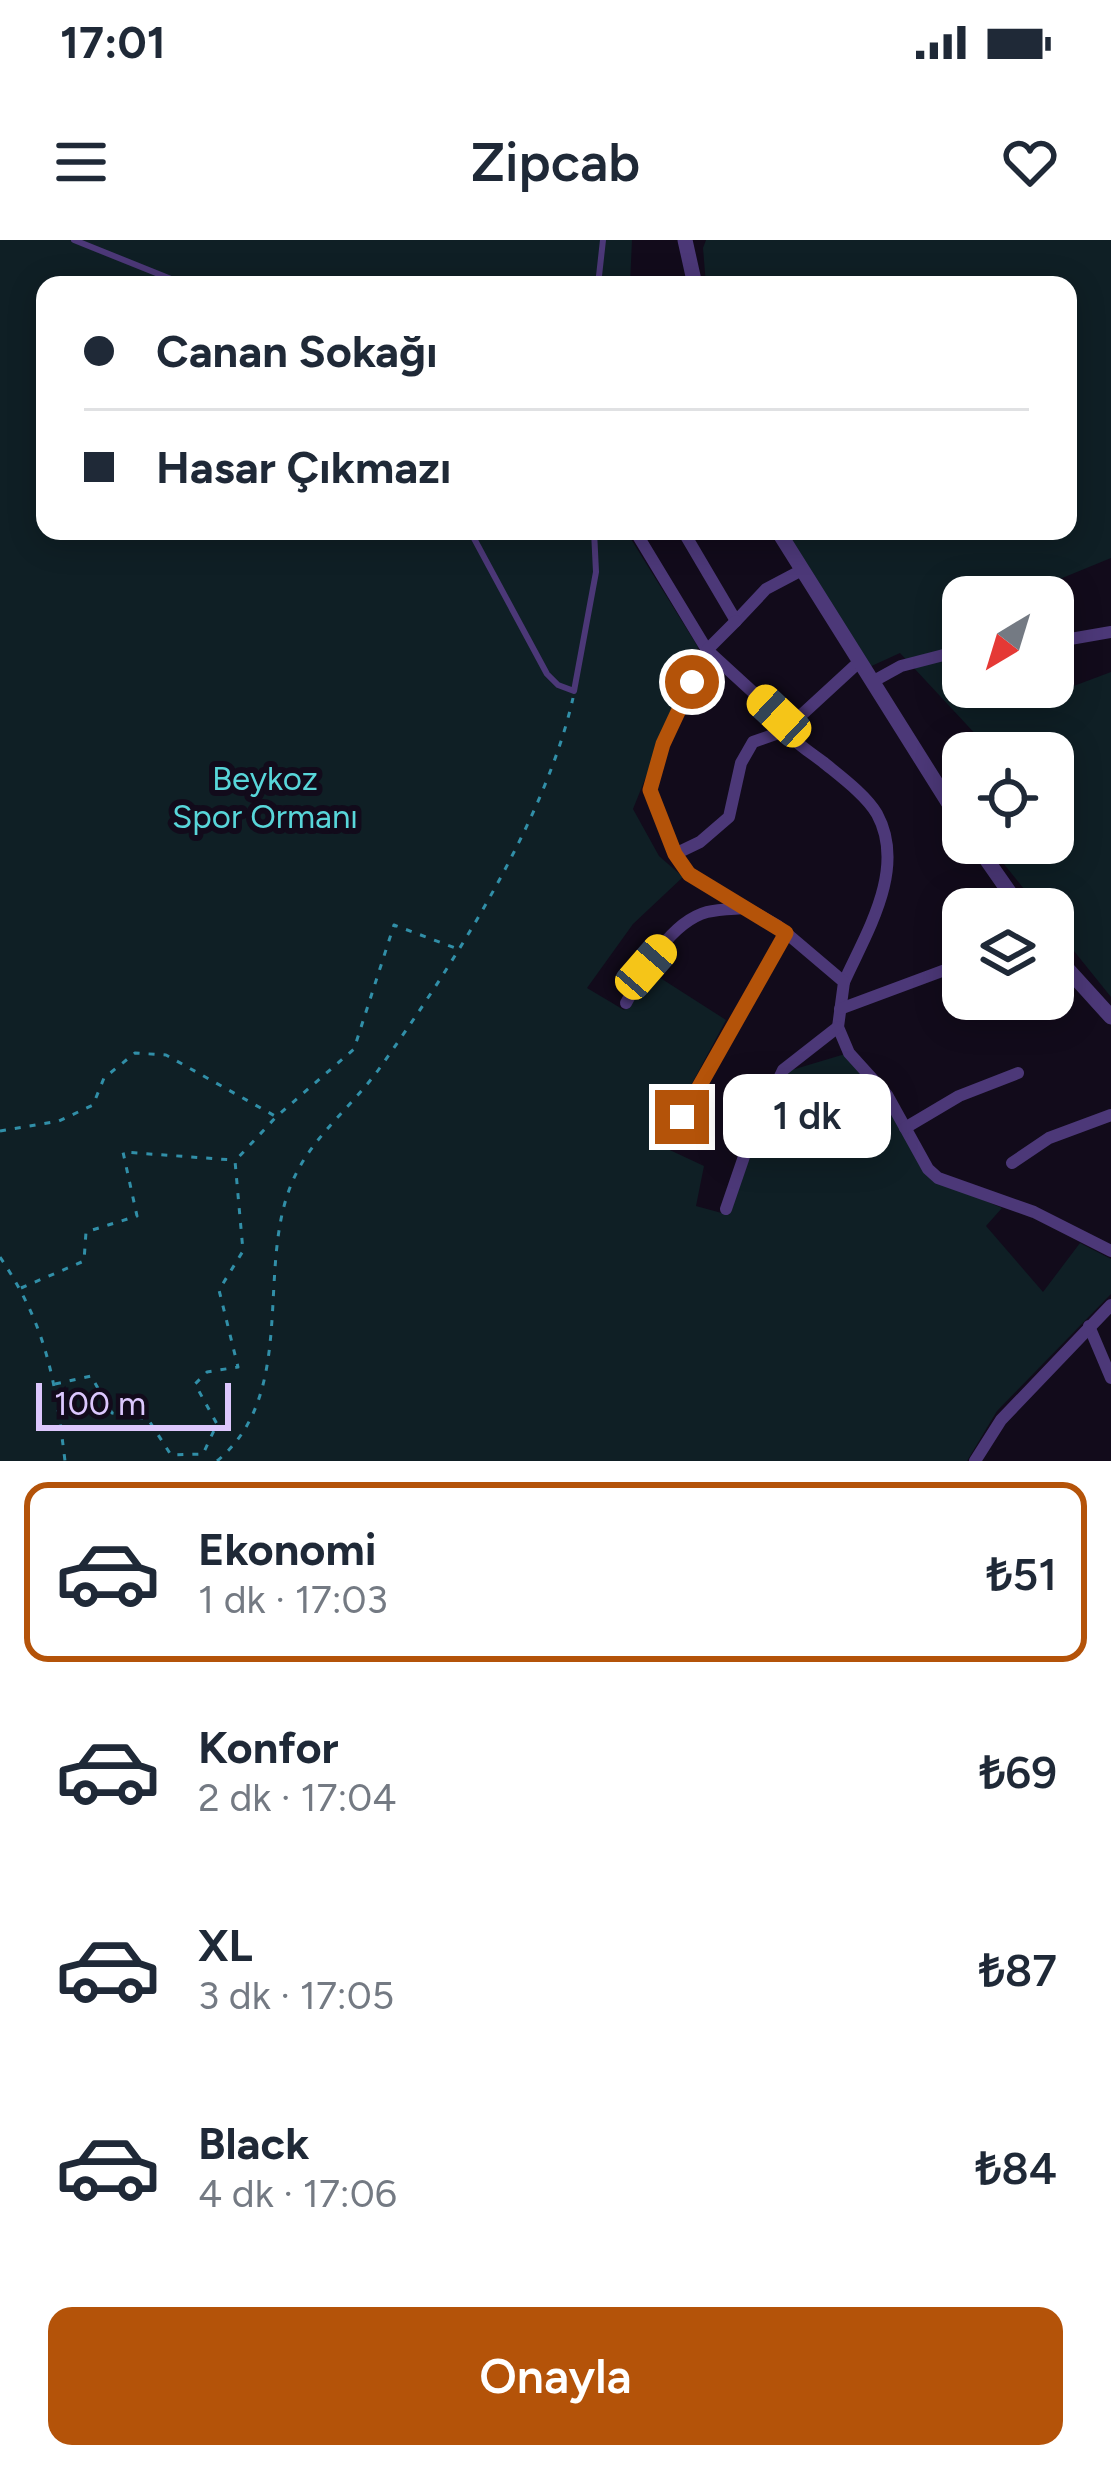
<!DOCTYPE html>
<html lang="tr">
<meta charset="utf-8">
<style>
body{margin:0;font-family:Figtree,sans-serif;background:#f6f6f7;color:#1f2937;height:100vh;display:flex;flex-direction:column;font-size:45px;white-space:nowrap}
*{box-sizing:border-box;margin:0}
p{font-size:39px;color:#747a83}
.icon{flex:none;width:66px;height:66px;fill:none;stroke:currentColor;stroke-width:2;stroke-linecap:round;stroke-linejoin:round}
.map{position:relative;height:1221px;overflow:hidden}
.panel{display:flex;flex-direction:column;background:#fff;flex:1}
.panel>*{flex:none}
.top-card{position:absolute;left:36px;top:36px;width:1041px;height:264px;border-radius:24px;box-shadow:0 6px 30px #0003;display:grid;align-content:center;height:264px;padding:0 48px;background:#fff}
.needle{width:78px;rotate:218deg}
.controls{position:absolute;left:942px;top:336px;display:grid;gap:24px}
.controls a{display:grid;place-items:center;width:132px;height:132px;border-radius:24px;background:#fff;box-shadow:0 6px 30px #0003;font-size:60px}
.scale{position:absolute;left:36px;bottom:30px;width:195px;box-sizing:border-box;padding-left:12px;border:6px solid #dcc7fd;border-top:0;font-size:33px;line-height:42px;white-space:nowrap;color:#dcc7fd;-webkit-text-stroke:9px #120b1b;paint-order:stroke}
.end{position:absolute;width:54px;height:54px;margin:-27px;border:15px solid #b45309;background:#fff;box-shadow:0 0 0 6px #fff}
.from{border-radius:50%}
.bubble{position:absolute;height:84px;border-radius:24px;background:#fff;box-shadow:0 6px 30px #0003;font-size:39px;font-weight:600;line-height:84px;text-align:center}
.car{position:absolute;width:36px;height:72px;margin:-36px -18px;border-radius:15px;box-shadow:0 0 9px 3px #0007;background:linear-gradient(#f5c518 24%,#345 0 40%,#f5c518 0 76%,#345 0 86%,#f5c518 0)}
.top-card b{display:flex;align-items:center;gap:42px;height:114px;font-size:45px}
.top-card b+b{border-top:3px solid #e0e1e3}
.top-card i{width:30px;height:30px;background:#1f2937}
ul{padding:21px 0 0;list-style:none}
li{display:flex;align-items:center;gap:36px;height:180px;margin:0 24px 18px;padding:0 24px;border:6px solid transparent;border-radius:24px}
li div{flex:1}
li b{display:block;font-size:45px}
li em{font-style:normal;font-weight:600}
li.current{border-color:#b45309}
li>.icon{width:108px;height:108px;stroke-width:1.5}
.action{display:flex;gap:24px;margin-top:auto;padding:24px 48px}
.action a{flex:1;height:138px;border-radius:24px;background:#b45309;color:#fff;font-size:48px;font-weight:600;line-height:138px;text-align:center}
.status{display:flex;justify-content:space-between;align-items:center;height:84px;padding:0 60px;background:#fff;direction:ltr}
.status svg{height:33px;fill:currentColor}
header{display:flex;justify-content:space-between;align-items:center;height:156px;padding:0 48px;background:#fff;font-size:54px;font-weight:600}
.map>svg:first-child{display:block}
</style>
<div class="status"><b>17:01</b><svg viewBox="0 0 49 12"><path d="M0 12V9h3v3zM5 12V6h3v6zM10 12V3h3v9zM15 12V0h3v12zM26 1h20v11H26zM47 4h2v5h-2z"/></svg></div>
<header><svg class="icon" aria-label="menu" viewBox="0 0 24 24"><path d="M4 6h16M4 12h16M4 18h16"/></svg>Zipcab<svg class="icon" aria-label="heart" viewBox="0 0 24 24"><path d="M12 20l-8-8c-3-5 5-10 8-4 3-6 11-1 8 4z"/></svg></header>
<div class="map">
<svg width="1111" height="1221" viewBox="0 0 1111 1221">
<rect width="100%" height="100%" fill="#120b1b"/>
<g fill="#0f1f25">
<polygon points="0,0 632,0 630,45 45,45 45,291 626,291 698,407 633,569 659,616 683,637 633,684 587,748 624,770 651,732 726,780 659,905 704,926 696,966 729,975 752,903 785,832 845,814 884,857 927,936 1002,968 986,986 1043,1052 1080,1003 1111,1019 1111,1054 997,1171 967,1221 0,1221"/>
<polygon points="706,0 1111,0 1111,318 1016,357 963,357 963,447 1040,447 1047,456 1111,432 1111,757 1053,685 1053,669 1040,669 987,603 1053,603 1053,513 993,513 900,413 865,429 785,291 1068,291 1068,45 706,45 703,8"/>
</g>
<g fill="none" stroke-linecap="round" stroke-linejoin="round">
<g stroke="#318fa8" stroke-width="3" stroke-dasharray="6 9" stroke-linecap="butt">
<polyline points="0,891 59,881 93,865 104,838 135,813 166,815 275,876"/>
<path d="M0 1017C47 1087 55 1139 65 1221"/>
<polyline points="21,1048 84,1021 86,992 137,976 123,912 233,920"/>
<polyline points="55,1144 91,1136 112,1173 148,1179 171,1215 203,1214 217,1184 195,1144 207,1132 238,1127 219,1050 243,1011 235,921 276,877 354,809 394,685 458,709"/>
<path d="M217 1221C298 1154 256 1031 291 945 309 899 351 868 379 829 453 725 545 582 573 458"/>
</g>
<g stroke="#4c3878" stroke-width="6">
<polyline points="74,0 186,45"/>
<polyline points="598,45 603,0"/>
<polyline points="470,291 547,434 558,445 574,451 596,332 594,291"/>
</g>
<g stroke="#4c3878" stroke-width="12">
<path d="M635 291 707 410 779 476C786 498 806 509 823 522 840 536 866 555 877 574 907 629 866 693 844 742"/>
<polyline points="683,291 736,381 766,349 802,330"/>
<polyline points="736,381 707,410 663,504 650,550 675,614 689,635 778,686 844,742 838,787 849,813 887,855 928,929 938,938 1034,972 1111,1011"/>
<polyline points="1053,402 1111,392"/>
<polyline points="872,442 901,426 963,410"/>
<polyline points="675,614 700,602 729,577 741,523 753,502 784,491 859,422"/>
<path d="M626 763C643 732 670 682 707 672 719 669 733 669 745 668"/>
<polyline points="840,769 953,727"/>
<polyline points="682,877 786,693"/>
<polyline points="905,888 959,856 1018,833"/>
<polyline points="1012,923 1049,898 1111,875"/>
<polyline points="726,969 749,902 783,830 838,787"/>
<polyline points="1089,1086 1111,1138"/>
<polyline points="975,1221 1001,1180 1111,1065"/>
</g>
<g stroke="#4c3878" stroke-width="15">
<polyline points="685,0 695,45"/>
<polyline points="778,291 963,586"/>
<polyline points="975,603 1021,669"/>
<polyline points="1053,713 1111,777"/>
</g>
</g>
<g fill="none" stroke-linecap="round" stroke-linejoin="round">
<polyline stroke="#b45309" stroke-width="15" points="682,877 786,693 689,634 675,614 650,550 663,504 692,442"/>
</g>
<g text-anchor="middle" stroke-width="12" stroke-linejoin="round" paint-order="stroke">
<g font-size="33" fill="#58d6d9" stroke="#120b1b">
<text x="265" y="550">Beykoz<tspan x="265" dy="38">Spor Ormanı</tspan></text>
</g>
</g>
</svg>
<div class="controls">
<a><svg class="needle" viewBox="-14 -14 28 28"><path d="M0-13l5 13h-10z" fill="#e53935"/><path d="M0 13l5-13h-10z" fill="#747a83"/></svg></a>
<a><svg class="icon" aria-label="locate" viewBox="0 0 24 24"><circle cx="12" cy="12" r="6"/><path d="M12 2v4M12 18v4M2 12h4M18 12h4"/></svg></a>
<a><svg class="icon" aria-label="layers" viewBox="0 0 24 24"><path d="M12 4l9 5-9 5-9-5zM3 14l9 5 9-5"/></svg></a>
</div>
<div class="scale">100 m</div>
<i class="end from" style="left:692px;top:442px"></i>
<i class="end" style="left:682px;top:877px"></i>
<div class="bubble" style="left:723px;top:834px;width:168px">1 dk</div>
<i class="car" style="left:779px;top:476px;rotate:313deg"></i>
<i class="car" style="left:646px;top:727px;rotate:41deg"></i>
<div class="top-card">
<b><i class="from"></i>Canan Sokağı</b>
<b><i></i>Hasar Çıkmazı</b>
</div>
</div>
<section class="panel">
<ul>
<li class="current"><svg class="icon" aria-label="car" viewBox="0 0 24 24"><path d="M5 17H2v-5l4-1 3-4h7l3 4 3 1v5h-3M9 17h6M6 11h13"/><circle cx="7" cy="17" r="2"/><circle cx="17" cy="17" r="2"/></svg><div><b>Ekonomi</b><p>1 dk · 17:03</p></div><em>₺51</em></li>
<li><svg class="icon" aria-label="car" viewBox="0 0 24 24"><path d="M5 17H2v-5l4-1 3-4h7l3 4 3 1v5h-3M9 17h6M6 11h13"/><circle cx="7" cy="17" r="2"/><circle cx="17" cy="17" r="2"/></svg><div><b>Konfor</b><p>2 dk · 17:04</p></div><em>₺69</em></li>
<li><svg class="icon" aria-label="car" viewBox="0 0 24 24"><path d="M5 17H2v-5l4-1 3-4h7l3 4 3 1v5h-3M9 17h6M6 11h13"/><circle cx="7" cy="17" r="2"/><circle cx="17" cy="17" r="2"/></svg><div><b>XL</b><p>3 dk · 17:05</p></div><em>₺87</em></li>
<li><svg class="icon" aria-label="car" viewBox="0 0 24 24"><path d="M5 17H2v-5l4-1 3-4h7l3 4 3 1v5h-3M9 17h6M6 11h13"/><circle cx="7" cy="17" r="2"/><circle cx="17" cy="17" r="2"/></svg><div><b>Black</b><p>4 dk · 17:06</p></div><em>₺84</em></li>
</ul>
<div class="action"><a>Onayla</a></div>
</section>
